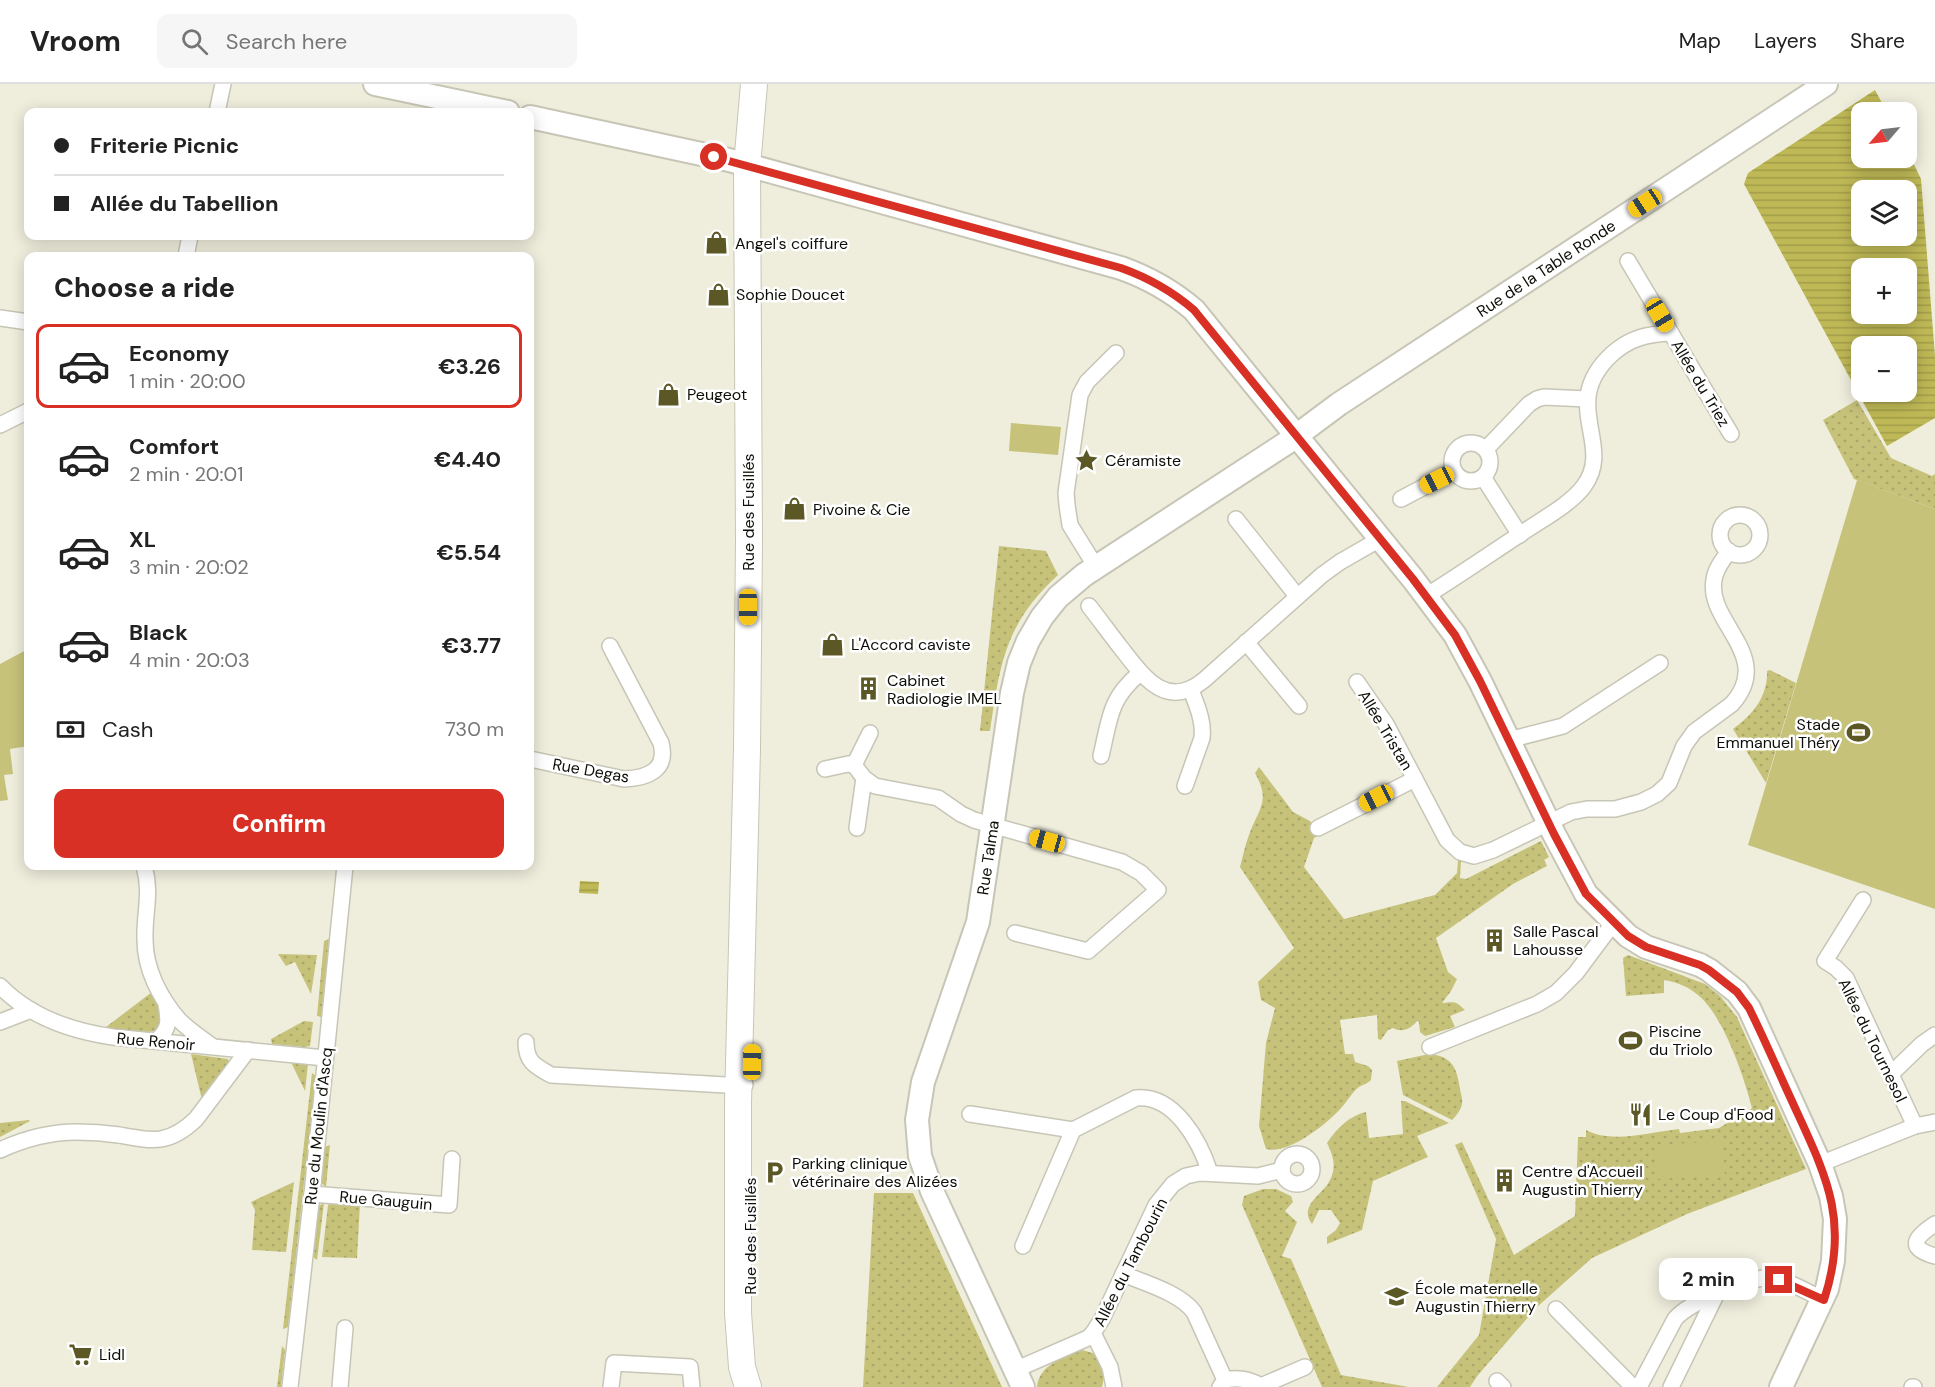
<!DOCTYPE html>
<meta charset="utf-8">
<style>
body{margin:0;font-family:"DM Sans",sans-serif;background:#f6f6f6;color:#222;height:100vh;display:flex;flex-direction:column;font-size:22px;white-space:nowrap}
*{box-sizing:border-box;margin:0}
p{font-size:20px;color:#767676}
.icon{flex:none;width:33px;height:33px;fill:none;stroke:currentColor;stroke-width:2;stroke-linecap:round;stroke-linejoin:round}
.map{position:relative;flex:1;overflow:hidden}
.details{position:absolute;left:24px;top:168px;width:510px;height:618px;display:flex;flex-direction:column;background:#fff;border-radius:12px;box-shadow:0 3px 15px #0003}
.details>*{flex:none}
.banner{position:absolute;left:24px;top:24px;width:510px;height:132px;border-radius:12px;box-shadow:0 3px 15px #0003;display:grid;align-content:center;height:132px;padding:0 30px;background:#fff}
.needle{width:39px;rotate:242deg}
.controls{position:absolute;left:1851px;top:18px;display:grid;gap:12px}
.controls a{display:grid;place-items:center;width:66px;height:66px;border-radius:12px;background:#fff;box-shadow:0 3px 15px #0003;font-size:30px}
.end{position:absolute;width:27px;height:27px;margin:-14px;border:8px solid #d93025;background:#fff;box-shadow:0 0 0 3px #fff}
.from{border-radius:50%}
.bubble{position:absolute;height:42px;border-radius:12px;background:#fff;box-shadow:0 3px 15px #0003;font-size:20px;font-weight:700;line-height:42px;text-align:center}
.car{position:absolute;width:18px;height:36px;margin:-18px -9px;border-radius:8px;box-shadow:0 0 4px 2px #0007;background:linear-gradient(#f5c518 24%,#345 0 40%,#f5c518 0 76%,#345 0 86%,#f5c518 0)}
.banner b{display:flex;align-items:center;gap:21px;height:57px;font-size:22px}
.banner b+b{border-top:2px solid #e0e0e0}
.banner i{width:15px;height:15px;background:#222}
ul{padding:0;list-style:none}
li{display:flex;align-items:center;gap:18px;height:84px;margin:0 12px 9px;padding:0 18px;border:3px solid transparent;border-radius:12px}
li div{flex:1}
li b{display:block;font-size:22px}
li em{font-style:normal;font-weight:700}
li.on{border-color:#d93025}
li>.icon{width:54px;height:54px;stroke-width:1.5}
h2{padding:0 30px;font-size:27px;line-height:72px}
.pay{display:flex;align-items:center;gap:15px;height:66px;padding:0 30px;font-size:22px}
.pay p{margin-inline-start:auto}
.cta{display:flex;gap:12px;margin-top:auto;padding:12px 30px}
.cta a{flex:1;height:69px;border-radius:12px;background:#d93025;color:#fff;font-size:24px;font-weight:700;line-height:69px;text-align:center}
header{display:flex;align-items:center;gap:36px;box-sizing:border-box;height:84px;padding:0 30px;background:#fff;border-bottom:2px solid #e0e0e0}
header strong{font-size:28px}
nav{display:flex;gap:33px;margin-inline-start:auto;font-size:21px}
.search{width:420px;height:54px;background:#f6f6f6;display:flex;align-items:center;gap:15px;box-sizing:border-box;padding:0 21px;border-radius:12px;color:#767676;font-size:22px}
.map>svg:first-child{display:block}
</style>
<header>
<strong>Vroom</strong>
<div class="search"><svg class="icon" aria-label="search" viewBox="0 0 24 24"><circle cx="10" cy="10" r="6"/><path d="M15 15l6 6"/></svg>Search here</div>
<nav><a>Map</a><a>Layers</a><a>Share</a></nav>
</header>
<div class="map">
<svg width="1935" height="1303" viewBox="0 0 1935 1303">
<defs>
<pattern id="grass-dots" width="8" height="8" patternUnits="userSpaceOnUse" patternTransform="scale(1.5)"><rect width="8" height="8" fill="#c6c27a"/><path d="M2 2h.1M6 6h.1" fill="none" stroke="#a9a668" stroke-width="1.8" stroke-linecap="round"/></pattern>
<pattern id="water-rules" width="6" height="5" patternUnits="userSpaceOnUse" patternTransform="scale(1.5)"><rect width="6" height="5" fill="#beb856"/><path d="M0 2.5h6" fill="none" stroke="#a29d49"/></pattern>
</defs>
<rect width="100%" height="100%" fill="#efeedd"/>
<g fill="url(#grass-dots)">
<polygon points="1857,316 1891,374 1932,392 1935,390 1935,425 1854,395 1823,336"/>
<path d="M999 462 1046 467 1058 491C1005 540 1000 579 990 647H980Z"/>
<path d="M1770 586 1796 599 1766 699 1733 645C1753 631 1768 612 1767 587Z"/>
<path d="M1259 683 1293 728 1310 737 1319 751 1314 754 1304 783 1344 835 1435 811 1457 789 1458 777H1461L1460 794 1466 795 1541 757 1549 773 1544 776 1547 782 1513 800 1436 854 1448 888 1457 895 1451 907 1442 919C1454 918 1455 916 1465 926L1450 932 1455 943 1425 952 1420 948 1419 938 1417 937C1411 945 1402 949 1393 944L1388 946 1381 956 1378 955 1377 931 1340 936 1345 970H1353L1355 978 1368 982 1372 986 1371 996C1367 1000 1364 1000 1359 1003 1352 1008 1347 1018 1341 1024 1327 1040 1288 1071 1266 1065L1259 1042 1266 959 1275 924 1261 916 1258 898 1294 864 1240 783C1243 772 1245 761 1249 751 1259 723 1271 718 1255 689Z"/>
<polygon points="329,855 322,933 317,932 324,857"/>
<polygon points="278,870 317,871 311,910 295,878 286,882"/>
<path d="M1628 871 1705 900 1720 912 1737 933 1806 1085 1687 1130 1592 1174 1537 1223 1478 1291 1470 1303H1437L1479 1251 1496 1155 1455 1061 1462 1058 1514 1171 1575 1132 1578 1053H1586V1046C1611 1060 1651 1048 1679 1045L1680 1049 1719 1044 1752 1024C1744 993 1722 926 1694 908 1685 901 1675 898 1664 896V909L1626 912 1623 874Z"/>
<path d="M152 908 164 930 159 945C144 953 121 946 106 943Z"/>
<polygon points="304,937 313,938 310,962 305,963 272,960 271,955"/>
<polygon points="191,970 228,975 229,980 202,1016"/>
<path d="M1429 970C1453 972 1457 985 1460 1005 1461 1010 1463 1016 1462 1020 1461 1026 1456 1032 1452 1036L1403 1011 1397 977Z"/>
<polygon points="290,976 308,980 305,1007"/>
<polygon points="312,989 316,992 288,1243 283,1245"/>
<path d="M1401 1017H1405L1449 1039 1417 1052 1428 1073 1373 1097 1362 1146 1327 1160V1153L1336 1146 1340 1139 1331 1126H1319L1312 1140C1298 1121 1323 1111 1330 1096 1337 1083 1333 1071 1327 1059 1337 1044 1349 1032 1366 1028L1369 1054 1403 1050Z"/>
<polygon points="29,1036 30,1037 0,1053 0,1039"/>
<polygon points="330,1061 326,1103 321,1099 324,1063"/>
<polygon points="294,1098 286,1168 252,1166 255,1126 251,1118"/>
<polygon points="1263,1105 1276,1105 1291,1112 1293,1118 1285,1127 1297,1138 1282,1172 1291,1175 1341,1291 1409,1303 1322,1303 1242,1121 1244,1112"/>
<polygon points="874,1109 913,1109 1002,1303 863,1303"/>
<polygon points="333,1118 360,1120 357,1174 322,1173 328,1121"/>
<polygon points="324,1119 317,1176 313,1173 318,1122"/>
<polygon points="282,1262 285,1266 281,1303 277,1303"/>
<path d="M1082 1266 1096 1270 1104 1293 1102 1303H1037C1039 1280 1064 1274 1082 1266Z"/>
</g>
<g fill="#c6c27a">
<polygon points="1011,339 1061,343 1058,371 1009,367"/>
<polygon points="1857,396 1935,425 1935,825 1748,761"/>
<polygon points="28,565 28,662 10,665 13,690 4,691 8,716 0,717 0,580"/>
<polygon points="1722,1057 1725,1091 1657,1095 1654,1061"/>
</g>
<g fill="url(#water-rules)" fill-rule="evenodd">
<path d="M1875 6 1887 28H1862V74H1906L1907 66 1921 95 1935 272V334L1887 362 1744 100 1748 89ZM1862 106H1906V152H1862ZM1862 184H1906V230H1862ZM1862 262H1906V308H1862Z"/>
<polygon points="580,797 599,798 598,810 579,809"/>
</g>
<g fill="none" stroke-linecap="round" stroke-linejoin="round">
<defs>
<g id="street">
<polyline points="217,28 223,0"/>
<polyline points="186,172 190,152"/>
<polyline points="1628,177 1731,350"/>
<polyline points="0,234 28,238"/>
<polyline points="0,341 28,327"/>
<circle cx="1471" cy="378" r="19"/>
<polyline points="1486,365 1529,320 1537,315 1544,313 1587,315"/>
<polyline points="1483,393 1520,451"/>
<polyline points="1401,415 1454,387"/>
<circle cx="1740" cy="451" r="20"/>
<polyline points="1236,435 1297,512"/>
<polyline points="1096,483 1070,441 1067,421 1066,409 1080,311 1087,298 1116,269"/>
<path d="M1426 512C1458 492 1490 470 1522 449 1541 436 1571 420 1584 402 1615 360 1558 320 1612 270 1630 254 1647 250 1671 249"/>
<path d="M1089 522C1100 536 1110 550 1121 564 1143 592 1166 627 1204 596L1322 491 1340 478 1380 455"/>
<polyline points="1246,558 1299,622"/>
<path d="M1357 598 1386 640 1447 756 1460 768 1474 772 1493 766 1571 728 1587 725H1615L1641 718 1657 710 1669 699 1684 662 1694 648 1732 620C1775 572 1706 538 1714 496 1715 485 1723 476 1729 467"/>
<polyline points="1509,656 1563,642 1660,579"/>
<path d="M1101 672C1110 634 1109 615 1140 589"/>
<path d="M530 675 624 695C648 694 668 686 661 659L610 562"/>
<polyline points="854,681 870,649"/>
<polyline points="825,685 848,680 854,681 864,694 875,702 938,714 961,730 974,736 1122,778 1141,789 1158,806 1088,867 1015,849"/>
<path d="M1185 702 1202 654C1204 637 1197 622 1191 606"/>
<polyline points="857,744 864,694"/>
<polyline points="1318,744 1415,695"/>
<path d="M144 782C152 810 144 828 145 856 145 885 160 914 179 936 189 946 201 954 212 962"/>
<polyline points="1863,816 1825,877 1836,884 1846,894 1915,1042"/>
<path d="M0 902C30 933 71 947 113 953L325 974"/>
<polyline points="0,938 31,926"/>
<path d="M156 957C170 945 169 937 166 920"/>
<path d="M526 958C526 978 535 982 551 991L726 1001H745"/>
<polyline points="1430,963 1537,920 1556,909 1576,889 1614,838"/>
<polyline points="1891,990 1922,960 1935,951"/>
<polyline points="970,1030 1073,1046"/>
<path d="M0 1066C24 1055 50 1048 77 1048 91 1048 105 1049 119 1051 153 1057 169 1061 196 1035L248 966"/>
<circle cx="1297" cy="1085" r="15"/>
<polyline points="1820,1080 1915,1042 1935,1038"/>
<polyline points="312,1110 449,1121 452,1075"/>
<path d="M1935 1140C1915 1153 1906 1164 1935 1172"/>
<path d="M1023 1162 1073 1046 1136 1014C1174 1010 1200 1057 1210 1089"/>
<path d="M1123 1190C1145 1199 1180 1209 1194 1228L1225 1296 1220 1303"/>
<polyline points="1556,1225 1633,1303"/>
<polyline points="1093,1249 1110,1283 1114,1303"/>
<polyline points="1015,1286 1088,1254 1093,1249 1102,1235 1156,1121 1173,1100 1186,1092 1200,1089 1258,1092 1282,1086"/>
<path d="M1225 1296C1238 1293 1249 1295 1261 1302L1305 1283"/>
<polyline points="1497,1297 1503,1303"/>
<polyline points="290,1303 312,1110 345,782"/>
<polyline points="340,1303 345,1244"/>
<polyline points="611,1303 614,1279 690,1283 692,1303"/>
<path d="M1639 1303 1675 1235C1688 1219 1751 1191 1772 1194 1790 1197 1807 1208 1824 1216"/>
<polyline points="1671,1303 1716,1211"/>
<polyline points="1912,1303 1914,1303"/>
</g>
<g id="secondary">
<polyline points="375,0 508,28"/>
<path d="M530 33 729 76 1121 184C1149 194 1172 207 1194 226L1413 495 1455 551 1480 597 1554 750 1586 810 1628 852 1646 863 1700 881 1709 886 1737 908 1749 924 1820 1080 1831 1112 1835 1135 1833 1177 1827 1205 1781 1303"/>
<path id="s1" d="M1023 1303 932 1107 920 1072 917 1036 923 998 978 838 1012 609 1019 579 1028 557 1042 533 1058 513 1084 491 1288 358 1339 320 1826 0"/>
</g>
<polyline id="primary" points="748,1303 742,1283 738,1229 738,1019 747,666 749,457 747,82 754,0"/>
</defs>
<use href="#street" stroke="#c7c6b6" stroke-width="18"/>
<use href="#secondary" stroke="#c7c6b6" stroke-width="26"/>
<use href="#primary" stroke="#c7c6b6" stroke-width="28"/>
<use href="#street" stroke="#fff" stroke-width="15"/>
<use href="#secondary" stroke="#fff" stroke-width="22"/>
<use href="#primary" stroke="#fff" stroke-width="26"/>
</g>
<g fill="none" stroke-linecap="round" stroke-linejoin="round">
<path stroke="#d93025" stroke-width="8" d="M714 73 1121 184C1149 194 1172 207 1194 226L1413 495 1455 551 1480 597 1554 750 1586 810 1628 852 1646 863 1700 881 1709 886 1737 908 1749 924C1764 954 1777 985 1791 1015 1824 1088 1851 1134 1824 1216L1779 1196"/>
</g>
<defs>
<symbol id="shop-bare" viewBox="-9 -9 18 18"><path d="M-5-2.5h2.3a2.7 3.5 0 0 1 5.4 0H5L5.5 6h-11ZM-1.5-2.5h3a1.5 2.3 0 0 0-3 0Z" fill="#5b5825" stroke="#fff" stroke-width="2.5" paint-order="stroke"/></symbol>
<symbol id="sight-bare" viewBox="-9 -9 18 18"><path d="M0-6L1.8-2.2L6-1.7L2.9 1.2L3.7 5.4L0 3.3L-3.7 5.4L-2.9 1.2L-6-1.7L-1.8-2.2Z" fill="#5b5825" stroke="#fff" stroke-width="2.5" paint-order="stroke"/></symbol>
<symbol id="building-bare" viewBox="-9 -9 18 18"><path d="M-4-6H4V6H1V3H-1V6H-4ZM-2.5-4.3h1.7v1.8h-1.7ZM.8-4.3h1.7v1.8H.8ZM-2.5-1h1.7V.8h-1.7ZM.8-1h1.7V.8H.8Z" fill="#5b5825" stroke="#fff" stroke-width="2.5" paint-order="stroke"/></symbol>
<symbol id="stadium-bare" viewBox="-9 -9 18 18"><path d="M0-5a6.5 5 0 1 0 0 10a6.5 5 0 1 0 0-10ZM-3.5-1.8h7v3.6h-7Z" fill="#5b5825" stroke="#fff" stroke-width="2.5" paint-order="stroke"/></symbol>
<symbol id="restaurant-bare" viewBox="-9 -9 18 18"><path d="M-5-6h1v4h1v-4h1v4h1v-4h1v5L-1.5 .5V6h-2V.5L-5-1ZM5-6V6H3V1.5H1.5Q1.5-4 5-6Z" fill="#5b5825" stroke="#fff" stroke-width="2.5" paint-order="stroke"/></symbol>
<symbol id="parking-bare" viewBox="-9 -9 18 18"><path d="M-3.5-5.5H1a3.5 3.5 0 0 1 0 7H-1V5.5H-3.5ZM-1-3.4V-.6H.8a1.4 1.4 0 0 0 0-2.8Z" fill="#5b5825" stroke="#fff" stroke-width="2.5" paint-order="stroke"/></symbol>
<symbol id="school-bare" viewBox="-9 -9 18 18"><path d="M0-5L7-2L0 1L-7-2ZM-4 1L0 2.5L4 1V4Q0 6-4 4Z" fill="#5b5825" stroke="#fff" stroke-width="2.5" paint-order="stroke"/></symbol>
<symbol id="supermarket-bare" viewBox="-9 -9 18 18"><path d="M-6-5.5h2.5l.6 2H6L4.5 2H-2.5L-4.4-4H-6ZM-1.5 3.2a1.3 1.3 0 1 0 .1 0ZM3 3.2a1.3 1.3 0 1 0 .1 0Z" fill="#5b5825" stroke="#fff" stroke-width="2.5" paint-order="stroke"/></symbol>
</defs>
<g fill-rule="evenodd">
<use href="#shop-bare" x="700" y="142" width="33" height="33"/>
<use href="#shop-bare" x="702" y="194" width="33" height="33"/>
<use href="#shop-bare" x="652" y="294" width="33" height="33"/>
<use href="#sight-bare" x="1070" y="360" width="33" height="33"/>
<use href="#shop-bare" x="778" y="408" width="33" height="33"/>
<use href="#shop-bare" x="816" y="544" width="33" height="33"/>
<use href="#building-bare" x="852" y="588" width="33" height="33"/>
<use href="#stadium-bare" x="1842" y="632" width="33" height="33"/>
<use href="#building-bare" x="1478" y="840" width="33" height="33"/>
<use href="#stadium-bare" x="1614" y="940" width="33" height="33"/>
<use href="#restaurant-bare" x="1624" y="1014" width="33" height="33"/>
<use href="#parking-bare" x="758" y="1072" width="33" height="33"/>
<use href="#building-bare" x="1488" y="1080" width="33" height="33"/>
<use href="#school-bare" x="1380" y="1196" width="33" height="33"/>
<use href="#supermarket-bare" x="64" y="1254" width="33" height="33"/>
</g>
<g text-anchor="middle" stroke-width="5" stroke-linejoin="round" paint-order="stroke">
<g font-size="16" fill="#0e0e08" stroke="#fff" text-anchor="start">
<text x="735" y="165">Angel's coiffure</text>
<text x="736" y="216">Sophie Doucet</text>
<text x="687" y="316">Peugeot</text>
<text x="1105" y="382">Céramiste</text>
<text x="813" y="431">Pivoine &amp; Cie</text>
<text x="851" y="566">L'Accord caviste</text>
<text x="887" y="602">Cabinet<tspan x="887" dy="18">Radiologie IMEL</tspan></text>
<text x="1840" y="646" text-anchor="end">Stade<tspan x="1840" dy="18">Emmanuel Théry</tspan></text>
<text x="1513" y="853">Salle Pascal<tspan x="1513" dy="18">Lahousse</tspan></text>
<text x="1649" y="953">Piscine<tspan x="1649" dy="18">du Triolo</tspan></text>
<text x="1658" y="1036">Le Coup d'Food</text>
<text x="792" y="1085">Parking clinique<tspan x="792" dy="18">vétérinaire des Alizées</tspan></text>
<text x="1522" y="1093">Centre d'Accueil<tspan x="1522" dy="18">Augustin Thierry</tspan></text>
<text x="1415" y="1210">École maternelle<tspan x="1415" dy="18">Augustin Thierry</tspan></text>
<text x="99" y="1276">Lidl</text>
</g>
<g font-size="16" fill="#0e0e08" stroke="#fff">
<text dy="6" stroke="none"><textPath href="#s1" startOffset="1425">Rue de la Table Ronde</textPath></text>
<text transform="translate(1701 299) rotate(59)" y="6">Allée du Triez</text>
<text transform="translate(748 428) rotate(-90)" y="6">Rue des Fusillés</text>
<text transform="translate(1386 646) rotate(59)" y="6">Allée Tristan</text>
<text transform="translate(591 686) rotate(10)" y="6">Rue Degas</text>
<text dy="6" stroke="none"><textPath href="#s1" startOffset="562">Rue Talma</textPath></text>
<text transform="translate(1873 956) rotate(64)" y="6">Allée du Tournesol</text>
<text transform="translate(156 957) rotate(5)" y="6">Rue Renoir</text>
<text transform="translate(318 1042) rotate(-84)" y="6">Rue du Moulin d'Ascq</text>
<text transform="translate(386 1116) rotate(5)" y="6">Rue Gauguin</text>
<text transform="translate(750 1152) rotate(-90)" y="6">Rue des Fusillés</text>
<text transform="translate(1130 1178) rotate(-63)" y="6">Allée du Tambourin</text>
</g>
</g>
</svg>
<div class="controls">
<a><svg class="needle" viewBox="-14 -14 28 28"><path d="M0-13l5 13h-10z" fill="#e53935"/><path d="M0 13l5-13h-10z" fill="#767676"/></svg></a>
<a><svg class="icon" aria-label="layers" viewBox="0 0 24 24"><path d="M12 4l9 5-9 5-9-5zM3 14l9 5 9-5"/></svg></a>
<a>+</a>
<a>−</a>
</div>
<i class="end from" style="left:714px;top:73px"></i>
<i class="end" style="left:1779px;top:1196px"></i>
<div class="bubble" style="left:1659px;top:1174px;width:99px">2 min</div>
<i class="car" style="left:1645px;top:119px;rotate:237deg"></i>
<i class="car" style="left:1660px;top:231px;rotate:149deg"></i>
<i class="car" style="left:1437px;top:396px;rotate:243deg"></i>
<i class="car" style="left:748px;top:523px;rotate:180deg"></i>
<i class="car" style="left:1376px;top:714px;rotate:243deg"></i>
<i class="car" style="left:1047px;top:757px;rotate:285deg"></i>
<i class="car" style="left:752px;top:978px;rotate:1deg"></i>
<div class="banner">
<b><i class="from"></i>Friterie Picnic</b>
<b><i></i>Allée du Tabellion</b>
</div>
<section class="details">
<h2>Choose a ride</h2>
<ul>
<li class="on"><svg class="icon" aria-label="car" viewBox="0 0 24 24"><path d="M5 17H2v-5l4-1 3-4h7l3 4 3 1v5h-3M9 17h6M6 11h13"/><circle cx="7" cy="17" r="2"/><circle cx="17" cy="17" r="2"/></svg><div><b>Economy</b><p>1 min · 20:00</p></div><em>€3.26</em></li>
<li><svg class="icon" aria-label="car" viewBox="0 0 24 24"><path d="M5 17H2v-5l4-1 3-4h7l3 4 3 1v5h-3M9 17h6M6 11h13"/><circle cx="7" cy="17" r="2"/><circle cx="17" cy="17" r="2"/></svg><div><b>Comfort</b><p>2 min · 20:01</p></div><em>€4.40</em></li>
<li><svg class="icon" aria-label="car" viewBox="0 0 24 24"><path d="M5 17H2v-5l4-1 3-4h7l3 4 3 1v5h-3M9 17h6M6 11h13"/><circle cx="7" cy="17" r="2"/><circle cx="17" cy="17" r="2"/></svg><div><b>XL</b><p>3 min · 20:02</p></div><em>€5.54</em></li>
<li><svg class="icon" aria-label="car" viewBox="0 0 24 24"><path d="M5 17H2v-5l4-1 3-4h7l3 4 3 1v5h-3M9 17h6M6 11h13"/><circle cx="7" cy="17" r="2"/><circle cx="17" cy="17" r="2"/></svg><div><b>Black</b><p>4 min · 20:03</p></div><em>€3.77</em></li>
</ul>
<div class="pay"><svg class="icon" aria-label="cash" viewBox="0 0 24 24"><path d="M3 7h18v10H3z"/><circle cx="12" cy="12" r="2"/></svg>Cash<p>730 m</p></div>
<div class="cta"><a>Confirm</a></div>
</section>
</div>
